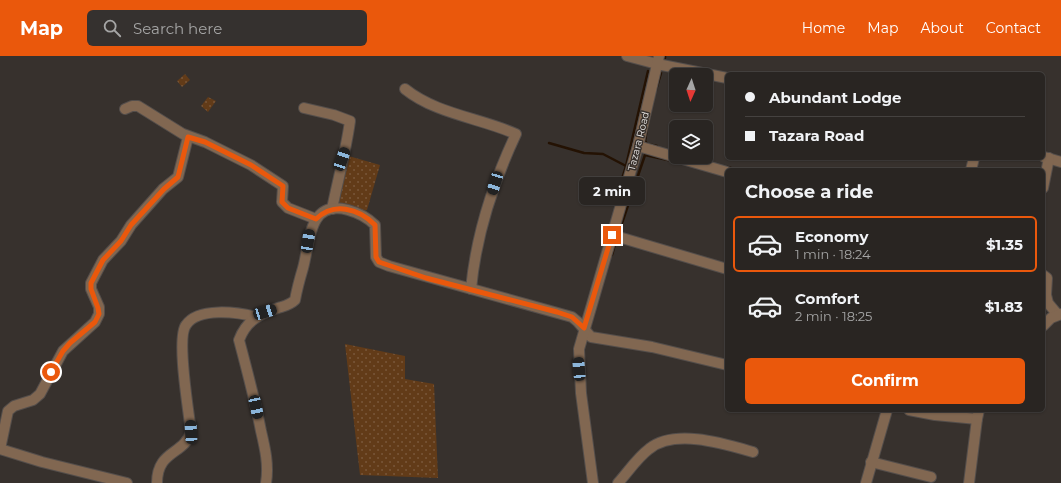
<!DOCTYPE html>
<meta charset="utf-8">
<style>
body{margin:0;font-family:Montserrat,sans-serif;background:#35312f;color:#f1f3f6;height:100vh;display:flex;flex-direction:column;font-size:15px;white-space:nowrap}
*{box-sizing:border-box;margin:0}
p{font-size:13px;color:#a5a5a5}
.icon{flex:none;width:22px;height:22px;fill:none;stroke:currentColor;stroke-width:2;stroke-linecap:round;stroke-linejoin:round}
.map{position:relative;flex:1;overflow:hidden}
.side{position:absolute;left:725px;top:112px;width:320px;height:244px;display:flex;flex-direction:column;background:#292522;border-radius:6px;box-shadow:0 1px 3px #0004,0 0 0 1px #454240}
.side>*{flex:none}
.guide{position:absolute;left:725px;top:16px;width:320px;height:88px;border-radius:6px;box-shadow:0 1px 3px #0004,0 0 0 1px #454240;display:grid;align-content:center;height:88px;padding:0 20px;background:#292522}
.needle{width:26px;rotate:183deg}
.buttons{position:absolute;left:669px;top:12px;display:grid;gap:8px}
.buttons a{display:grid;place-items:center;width:44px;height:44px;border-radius:6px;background:#292522;box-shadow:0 1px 3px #0004,0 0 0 1px #454240;font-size:20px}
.end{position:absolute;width:18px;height:18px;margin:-9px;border:5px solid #ea580c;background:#fff;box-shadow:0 0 0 2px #fff}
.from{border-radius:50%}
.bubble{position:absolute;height:28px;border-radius:6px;background:#292522;box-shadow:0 1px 3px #0004,0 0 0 1px #454240;font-size:13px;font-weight:700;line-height:28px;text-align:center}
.car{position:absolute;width:12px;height:24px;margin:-12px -6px;border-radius:5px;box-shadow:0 0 3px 1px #0007;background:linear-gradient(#222 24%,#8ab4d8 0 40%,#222 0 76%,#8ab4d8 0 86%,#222 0)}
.guide b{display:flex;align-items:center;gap:14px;height:38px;font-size:15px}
.guide b+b{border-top:1px solid #454240}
.guide i{width:10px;height:10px;background:#f1f3f6}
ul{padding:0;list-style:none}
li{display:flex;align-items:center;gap:12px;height:56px;margin:0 8px 6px;padding:0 12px;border:2px solid transparent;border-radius:6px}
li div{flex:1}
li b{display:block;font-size:15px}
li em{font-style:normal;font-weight:700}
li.current{border-color:#ea580c}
li>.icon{width:36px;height:36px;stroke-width:1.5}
h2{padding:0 20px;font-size:18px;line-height:48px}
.cta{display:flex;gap:8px;margin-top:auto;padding:8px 20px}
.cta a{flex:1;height:46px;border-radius:6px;background:#ea580c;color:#fff;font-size:16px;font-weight:700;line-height:46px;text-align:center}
header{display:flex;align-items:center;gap:24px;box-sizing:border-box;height:56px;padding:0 20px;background:#ea580c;color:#fff}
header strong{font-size:19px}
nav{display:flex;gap:22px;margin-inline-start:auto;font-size:14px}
.search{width:280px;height:36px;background:#35312f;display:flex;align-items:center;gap:10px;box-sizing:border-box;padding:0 14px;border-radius:6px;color:#a5a5a5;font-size:15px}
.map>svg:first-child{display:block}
</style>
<header>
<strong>Map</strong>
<div class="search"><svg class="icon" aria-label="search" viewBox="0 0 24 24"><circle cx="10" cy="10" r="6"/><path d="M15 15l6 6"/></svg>Search here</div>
<nav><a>Home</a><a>Map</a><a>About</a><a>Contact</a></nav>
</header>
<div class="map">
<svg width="1061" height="427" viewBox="0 0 1061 427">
<defs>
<pattern id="park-dots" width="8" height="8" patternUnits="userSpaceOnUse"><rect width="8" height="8" fill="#623b18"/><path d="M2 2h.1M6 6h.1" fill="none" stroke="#79573a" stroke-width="1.8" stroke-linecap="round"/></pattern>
</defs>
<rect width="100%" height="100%" fill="#37312d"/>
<g fill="url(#park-dots)">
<polygon points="185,18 190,24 182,31 177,25"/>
<polygon points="208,41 216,45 208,56 201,50"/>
<polygon points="345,99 380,109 367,154 364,155 335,145"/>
<polygon points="345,288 405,300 405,323 434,328 438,422 360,419"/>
</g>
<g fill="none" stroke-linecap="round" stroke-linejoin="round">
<g stroke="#241203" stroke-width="2.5">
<polyline points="665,2 665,0"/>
<polyline points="656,34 661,17"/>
<polyline points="647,72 645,85 647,88 657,90"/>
<polyline points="549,87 584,97 603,98 626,110"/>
<polyline points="727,111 738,114"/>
<polyline points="615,145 626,110 648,15"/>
<polyline points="619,176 645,99 677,106"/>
<polyline points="612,199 616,185 619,186"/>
</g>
<defs>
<g id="minor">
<polyline points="627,0 657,8 727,22"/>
<path d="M405 33C436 58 480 62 516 78 493 127 476 179 471 233"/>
<path d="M304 52 334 59 350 65C346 95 338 123 332 153"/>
<polyline points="125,53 132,50 138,50 183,78 205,86 251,109 283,130 282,146 288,152 316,163"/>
<polyline points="638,90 727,116"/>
<polyline points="1044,101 1061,106"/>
<polyline points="971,114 974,102"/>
<polyline points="1043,132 1049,102"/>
<polyline points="612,179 727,213"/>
<polyline points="1043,219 1047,222 1046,239 1048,247 1058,259"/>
<polyline points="1043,270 1051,262 1061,258"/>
<polyline points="909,354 935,359 977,363"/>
<polyline points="0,393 8,355 14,350 33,344 40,338 63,295 95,266 99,258 99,251 91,233 91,227 103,204 121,185 131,169 163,133 178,121 188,81"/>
<polyline points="0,393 42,406 127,427"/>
<polyline points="871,406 931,421"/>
<path d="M157 427C157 394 184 399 191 376 189 357 176 282 186 269 198 251 237 256 256 261"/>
<path d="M266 427C269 409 265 392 261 375 255 344 247 314 239 284 246 265 259 258 278 252 284 250 290 249 295 244 297 233 300 222 303 212 310 187 308 143 348 154 359 157 367 161 375 169L376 201 379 206 389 210 572 261 578 266 591 281 652 291 727 309"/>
<polyline points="593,427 581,337 579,293 638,90 659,0"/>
<path d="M618 427C628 416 637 402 649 393 675 372 725 388 753 396"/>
<polyline points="866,427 887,354"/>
<polyline points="969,427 977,363 979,354"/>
</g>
</defs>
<use href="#minor" stroke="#544e4b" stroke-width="12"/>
<use href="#minor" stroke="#816751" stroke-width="10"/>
</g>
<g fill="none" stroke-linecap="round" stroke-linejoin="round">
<path stroke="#ea580c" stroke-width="5" d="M51 316 63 295 70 287 95 266 99 258 98 252 91 233V227L103 204 121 185 131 169 164 133 178 121 188 81 205 86 251 109 283 130 282 146 288 152 316 163C334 146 358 152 375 169L376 201 379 206 426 222 557 256 572 261 584 272 612 179"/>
</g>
<g text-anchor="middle" stroke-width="3" stroke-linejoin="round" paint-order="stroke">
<g font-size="10" fill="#ece8e6" stroke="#37312d">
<text transform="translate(638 85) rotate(-76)" y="4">Tazara Road</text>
</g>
</g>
</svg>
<div class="buttons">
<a><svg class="needle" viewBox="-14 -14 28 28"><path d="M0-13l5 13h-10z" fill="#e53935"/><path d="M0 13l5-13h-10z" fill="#a5a5a5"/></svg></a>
<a><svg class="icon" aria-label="layers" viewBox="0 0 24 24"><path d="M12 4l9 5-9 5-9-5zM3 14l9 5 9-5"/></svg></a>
</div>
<i class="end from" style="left:51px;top:316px"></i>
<i class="end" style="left:612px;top:179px"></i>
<div class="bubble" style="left:579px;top:121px;width:66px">2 min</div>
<i class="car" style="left:342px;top:103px;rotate:19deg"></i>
<i class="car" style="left:495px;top:127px;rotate:197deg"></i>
<i class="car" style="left:308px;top:185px;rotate:9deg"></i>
<i class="car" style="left:265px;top:256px;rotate:73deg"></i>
<i class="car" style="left:579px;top:313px;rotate:355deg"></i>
<i class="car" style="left:256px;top:351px;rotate:168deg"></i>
<i class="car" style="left:191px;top:376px;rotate:357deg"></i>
<div class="guide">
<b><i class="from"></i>Abundant Lodge</b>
<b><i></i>Tazara Road</b>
</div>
<section class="side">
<h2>Choose a ride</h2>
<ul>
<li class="current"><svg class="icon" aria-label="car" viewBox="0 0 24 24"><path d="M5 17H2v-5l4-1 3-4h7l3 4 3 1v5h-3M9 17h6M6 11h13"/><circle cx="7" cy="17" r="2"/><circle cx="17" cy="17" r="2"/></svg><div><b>Economy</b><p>1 min · 18:24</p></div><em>$1.35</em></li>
<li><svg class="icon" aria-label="car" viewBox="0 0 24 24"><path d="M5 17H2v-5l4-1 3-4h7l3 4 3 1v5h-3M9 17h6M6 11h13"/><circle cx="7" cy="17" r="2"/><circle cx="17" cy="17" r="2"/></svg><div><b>Comfort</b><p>2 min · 18:25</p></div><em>$1.83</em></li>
</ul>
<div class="cta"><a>Confirm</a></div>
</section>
</div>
